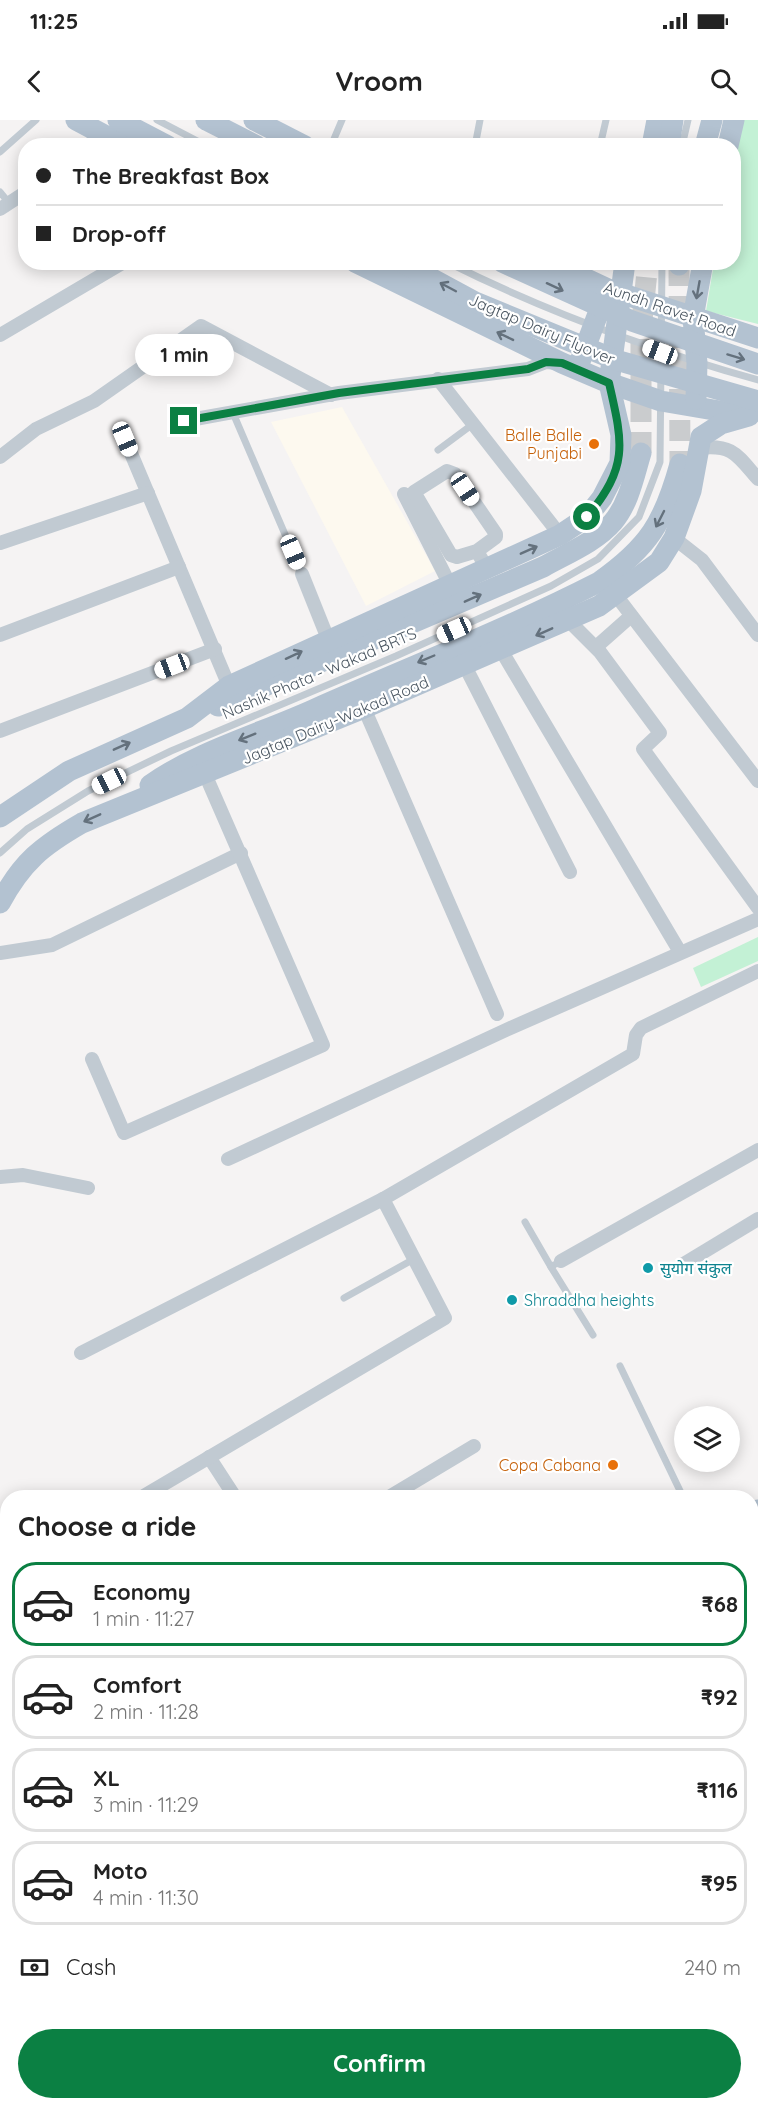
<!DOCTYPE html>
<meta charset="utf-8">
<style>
body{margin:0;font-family:Quicksand,"Noto Sans Devanagari",sans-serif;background:#f6f6f6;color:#222;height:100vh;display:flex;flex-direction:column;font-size:22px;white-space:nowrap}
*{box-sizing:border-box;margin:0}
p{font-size:20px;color:#767676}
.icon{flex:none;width:33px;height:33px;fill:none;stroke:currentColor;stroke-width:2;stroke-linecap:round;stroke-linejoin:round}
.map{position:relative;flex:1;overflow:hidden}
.drawer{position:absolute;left:0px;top:1370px;width:759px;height:620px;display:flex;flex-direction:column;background:#fff;border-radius:24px 24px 0 0;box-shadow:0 3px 15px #0003}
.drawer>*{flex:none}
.top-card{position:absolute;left:18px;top:18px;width:723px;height:132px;border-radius:24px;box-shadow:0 3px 15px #0003;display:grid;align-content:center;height:132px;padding:0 18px;background:#fff}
.tools{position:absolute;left:674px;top:1286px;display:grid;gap:12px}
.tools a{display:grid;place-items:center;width:66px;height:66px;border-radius:50%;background:#fff;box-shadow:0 3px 15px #0003;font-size:30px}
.end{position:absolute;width:27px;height:27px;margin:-14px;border:8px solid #0b8043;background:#fff;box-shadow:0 0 0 3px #fff}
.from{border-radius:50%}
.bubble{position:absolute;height:42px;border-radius:21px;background:#fff;box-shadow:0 3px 15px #0003;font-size:20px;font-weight:700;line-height:42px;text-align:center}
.car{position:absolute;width:18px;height:36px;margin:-18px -9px;border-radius:8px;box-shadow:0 0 4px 2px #0007;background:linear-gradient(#fff 24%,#345 0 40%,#fff 0 76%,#345 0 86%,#fff 0)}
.top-card b{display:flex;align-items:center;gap:21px;height:57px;font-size:22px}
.top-card b+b{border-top:2px solid #e0e0e0}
.top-card i{width:15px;height:15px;background:#222}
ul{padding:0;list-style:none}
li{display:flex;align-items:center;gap:18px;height:84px;margin:0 12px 9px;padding:0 6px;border:3px solid #e0e0e0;border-radius:24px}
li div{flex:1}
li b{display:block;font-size:22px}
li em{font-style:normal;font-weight:700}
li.selected{border-color:#0b8043}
li>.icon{width:54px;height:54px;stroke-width:1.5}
h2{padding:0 18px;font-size:27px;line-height:72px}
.pay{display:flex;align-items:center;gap:15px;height:66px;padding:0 18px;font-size:22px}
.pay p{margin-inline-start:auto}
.primary-button{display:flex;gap:12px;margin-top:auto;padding:12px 18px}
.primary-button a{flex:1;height:69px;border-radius:36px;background:#0b8043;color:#fff;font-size:24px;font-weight:700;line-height:69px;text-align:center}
.status{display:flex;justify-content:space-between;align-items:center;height:42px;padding:0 30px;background:#fff;direction:ltr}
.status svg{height:16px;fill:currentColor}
header{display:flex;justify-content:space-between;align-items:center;height:78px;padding:0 18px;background:#fff;font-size:27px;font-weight:700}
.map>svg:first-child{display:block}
</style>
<div class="status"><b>11:25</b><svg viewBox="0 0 49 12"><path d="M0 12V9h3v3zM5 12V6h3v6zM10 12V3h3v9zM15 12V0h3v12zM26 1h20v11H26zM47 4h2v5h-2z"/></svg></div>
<header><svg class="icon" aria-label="back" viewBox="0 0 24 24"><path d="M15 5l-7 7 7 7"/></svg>Vroom<svg class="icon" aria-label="search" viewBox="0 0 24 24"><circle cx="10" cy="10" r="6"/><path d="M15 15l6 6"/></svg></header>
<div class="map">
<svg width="758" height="1988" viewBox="0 0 758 1988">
<rect width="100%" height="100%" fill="#f5f3f3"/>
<polygon fill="#fdf9ef" points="342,287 435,451 366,486 271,302"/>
<g fill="#c3f1d5">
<polygon points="742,0 758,0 758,204 706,191 714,143 734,142 734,42"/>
<polygon points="758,817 758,841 701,867 693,848"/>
</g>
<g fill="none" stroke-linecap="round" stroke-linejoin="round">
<g stroke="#caccce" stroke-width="21" stroke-dasharray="21 10" stroke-linecap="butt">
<polyline points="679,145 680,344"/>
<polyline points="641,333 641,210 648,142"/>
</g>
<g stroke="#c1cad2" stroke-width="7">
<polyline points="157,0 207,26"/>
<polyline points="331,26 342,0"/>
<polyline points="475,26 480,0"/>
<polyline points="600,26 606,0"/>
<polyline points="682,26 688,0"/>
<polyline points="0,32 36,0"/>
<polyline points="0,72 9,83"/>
<path d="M447 142C547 192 651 230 758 260"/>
<polyline points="233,293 302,454"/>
<polyline points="438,330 473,304"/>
<polyline points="0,733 27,709 88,671 171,631 396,536 551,466 598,439 639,397 660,342 662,142"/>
<polyline points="525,1102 551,1147 554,1145"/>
<polyline points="551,1147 593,1215"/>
<polyline points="344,1178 414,1139"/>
<polyline points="620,1246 683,1377"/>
</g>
<g stroke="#c1cad2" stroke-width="14">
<polyline points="88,26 102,13"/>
<polyline points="0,89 26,72"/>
<polyline points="0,215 124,142"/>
<polyline points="438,259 560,415"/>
<polyline points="184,301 339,273 528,249 546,242 558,243"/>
<polyline points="125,319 229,566"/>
<path d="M699 328C733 324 737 335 758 359"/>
<polyline points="0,337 36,309 94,281 201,206 331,275"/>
<polyline points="404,374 450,465"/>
<polyline points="674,418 702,440 758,515"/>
<polyline points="0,423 148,373"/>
<polyline points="477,431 457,437 451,435 414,372 447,351 455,354 496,414 496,417 477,431 487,449"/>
<polyline points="302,454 328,519"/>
<polyline points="615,474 758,661"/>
<polyline points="569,501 600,532 660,613 643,629 758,788"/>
<polyline points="0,515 179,447"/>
<polyline points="596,527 631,496"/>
<polyline points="501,530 680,832"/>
<polyline points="465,546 570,752"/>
<polyline points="364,588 497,894"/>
<polyline points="0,611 215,529"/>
<polyline points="0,833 52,825 241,733"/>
<polyline points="92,939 124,1013 323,925 205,654"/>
<polyline points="228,1039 506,910 758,799"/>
<polyline points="0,1057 23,1055 88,1068"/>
<polyline points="561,1141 758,1030"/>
<polyline points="682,1145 758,1099"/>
<polyline points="81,1233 383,1079 633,934 636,915 641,908 758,851"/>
<polyline points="209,1337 235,1377"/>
<polyline points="142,1377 445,1198 383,1079"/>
<polyline points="389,1377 474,1326"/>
<polyline points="752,1540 758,1530"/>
<polyline points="752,1627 758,1617"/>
<polyline points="752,1731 758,1720"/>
<polyline points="175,1982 177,1988"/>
<polyline points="526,1988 530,1982"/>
<polyline points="592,1988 596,1982"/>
</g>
<g stroke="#c1cad2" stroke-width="16">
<polyline points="752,1887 758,1876"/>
<polyline points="689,1988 693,1982"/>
</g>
<g stroke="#c1cbd6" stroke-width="18">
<polyline points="356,1982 370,1988"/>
<polyline points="402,1982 416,1988"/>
</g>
<g stroke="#b3c2d1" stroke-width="21">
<polyline points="76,0 125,26"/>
<polyline points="118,0 168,26"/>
<polyline points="206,0 257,26"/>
<polyline points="254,0 305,26"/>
<polyline points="652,26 657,0"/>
<polyline points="669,26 673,0"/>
<polyline points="705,26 712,0"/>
<polyline points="728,26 734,0"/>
<polyline points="355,142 562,243 609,263 661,281 743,295"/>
<polyline points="550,142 608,169 758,218"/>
<polyline points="679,145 680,142"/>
<polyline points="579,244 607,170"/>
<polyline points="696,279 697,243 693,198 703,142"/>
<path d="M218 586 543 447C566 434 596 422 613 402 629 383 634 356 641 333"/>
<path d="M150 665C200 630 260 614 315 589 410 547 507 509 599 462 649 427 664 402 680 344"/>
<polyline points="0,697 69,651 187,598 229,566 560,415 587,397 602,378 620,343 621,315 609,263 625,142"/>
<path d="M0 783C22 742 42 726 82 703L364 588 599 486 659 442 674 418 691 371 701 317 721 304 749 296"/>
<polyline points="752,1393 758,1390"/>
<polyline points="752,1417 758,1413"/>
<polyline points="0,1841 8,1836"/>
<polyline points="0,1865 8,1860"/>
</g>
<g stroke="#b3c2d1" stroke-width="21">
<polyline points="401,142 475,182 616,240 758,281"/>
<polyline points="502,142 632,201 758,244"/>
</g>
</g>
<defs><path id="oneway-shaft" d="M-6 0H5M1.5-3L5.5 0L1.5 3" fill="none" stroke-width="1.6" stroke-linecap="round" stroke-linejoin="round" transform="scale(1.5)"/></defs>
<g stroke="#64717d">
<use href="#oneway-shaft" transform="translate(448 167) rotate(-152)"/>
<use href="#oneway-shaft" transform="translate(555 167) rotate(25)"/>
<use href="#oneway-shaft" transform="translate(698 170) rotate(100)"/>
<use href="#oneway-shaft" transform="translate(505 216) rotate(-154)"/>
<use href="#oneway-shaft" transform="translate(736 237) rotate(17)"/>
<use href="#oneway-shaft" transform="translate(660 399) rotate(117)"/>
<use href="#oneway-shaft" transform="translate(529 430) rotate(-24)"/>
<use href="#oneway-shaft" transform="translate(473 478) rotate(-24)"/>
<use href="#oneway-shaft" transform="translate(544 512) rotate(156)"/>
<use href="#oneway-shaft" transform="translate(294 535) rotate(-25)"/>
<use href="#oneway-shaft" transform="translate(426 539) rotate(157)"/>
<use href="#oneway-shaft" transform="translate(247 617) rotate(158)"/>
<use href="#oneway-shaft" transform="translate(122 626) rotate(-24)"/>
<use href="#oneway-shaft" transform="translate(92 698) rotate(156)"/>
</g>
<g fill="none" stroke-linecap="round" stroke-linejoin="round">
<path stroke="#0b8043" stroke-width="8" d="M184 301 339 273 528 249 546 242 562 243 609 263C623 324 629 346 587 397"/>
</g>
<g fill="#e8710a" stroke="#fff" stroke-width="2">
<circle cx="594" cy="324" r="6"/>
<circle cx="613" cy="1345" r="6"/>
</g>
<g fill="#0f9aa8" stroke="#fff" stroke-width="2">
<circle cx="648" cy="1148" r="6"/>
<circle cx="512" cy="1180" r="6"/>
</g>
<g text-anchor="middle" stroke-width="4.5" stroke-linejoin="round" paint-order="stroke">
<g font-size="16" fill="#4a5661" stroke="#fff">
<text transform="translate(670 189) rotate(19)" y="6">Aundh Ravet Road</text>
<text transform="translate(542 209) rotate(23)" y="6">Jagtap Dairy Flyover</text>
<text transform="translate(319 553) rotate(-23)" y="6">Nashik Phata - Wakad BRTS</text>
<text transform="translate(335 600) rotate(-23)" y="6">Jagtap Dairy-Wakad Road</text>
</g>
<g font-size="16" fill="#c56008" stroke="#fff" text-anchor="end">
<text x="582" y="321">Balle Balle<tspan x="582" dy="18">Punjabi</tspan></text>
<text x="601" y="1351">Copa Cabana</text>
</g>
<g font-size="16" fill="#0d838f" stroke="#fff" text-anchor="start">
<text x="660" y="1154">सुयोग संकुल</text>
<text x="524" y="1186">Shraddha heights</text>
</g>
</g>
</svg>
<div class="tools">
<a><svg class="icon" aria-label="layers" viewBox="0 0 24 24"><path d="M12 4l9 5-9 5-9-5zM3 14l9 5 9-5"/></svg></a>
</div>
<i class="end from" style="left:587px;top:397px"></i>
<i class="end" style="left:184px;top:301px"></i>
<div class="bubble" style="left:135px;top:214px;width:99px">1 min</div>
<i class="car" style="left:660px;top:232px;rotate:291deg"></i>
<i class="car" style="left:125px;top:319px;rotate:157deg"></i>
<i class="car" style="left:465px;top:369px;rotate:146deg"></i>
<i class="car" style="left:293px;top:432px;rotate:157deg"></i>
<i class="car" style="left:454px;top:510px;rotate:246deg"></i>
<i class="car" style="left:172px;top:546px;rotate:249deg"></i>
<i class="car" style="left:109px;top:661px;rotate:244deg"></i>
<div class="top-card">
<b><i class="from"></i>The Breakfast Box</b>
<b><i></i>Drop-off</b>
</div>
<section class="drawer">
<h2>Choose a ride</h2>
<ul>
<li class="selected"><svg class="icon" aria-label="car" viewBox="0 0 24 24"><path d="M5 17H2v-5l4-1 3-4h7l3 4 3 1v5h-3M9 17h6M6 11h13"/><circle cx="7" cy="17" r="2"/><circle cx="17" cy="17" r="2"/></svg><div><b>Economy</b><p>1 min · 11:27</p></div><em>₹68</em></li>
<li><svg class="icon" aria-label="car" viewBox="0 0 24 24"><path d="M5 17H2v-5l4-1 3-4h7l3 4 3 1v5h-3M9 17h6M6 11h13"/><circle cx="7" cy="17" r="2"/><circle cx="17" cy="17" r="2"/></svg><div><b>Comfort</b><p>2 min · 11:28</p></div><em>₹92</em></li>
<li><svg class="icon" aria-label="car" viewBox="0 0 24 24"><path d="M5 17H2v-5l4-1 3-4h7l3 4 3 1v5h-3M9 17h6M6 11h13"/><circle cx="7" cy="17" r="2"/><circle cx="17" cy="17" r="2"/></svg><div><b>XL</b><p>3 min · 11:29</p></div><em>₹116</em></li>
<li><svg class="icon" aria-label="car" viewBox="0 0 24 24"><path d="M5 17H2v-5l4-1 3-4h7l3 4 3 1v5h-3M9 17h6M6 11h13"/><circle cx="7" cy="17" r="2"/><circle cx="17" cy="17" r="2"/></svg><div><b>Moto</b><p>4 min · 11:30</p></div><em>₹95</em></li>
</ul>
<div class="pay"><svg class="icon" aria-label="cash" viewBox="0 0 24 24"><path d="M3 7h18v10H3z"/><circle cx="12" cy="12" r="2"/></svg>Cash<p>240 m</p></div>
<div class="primary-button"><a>Confirm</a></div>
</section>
</div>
